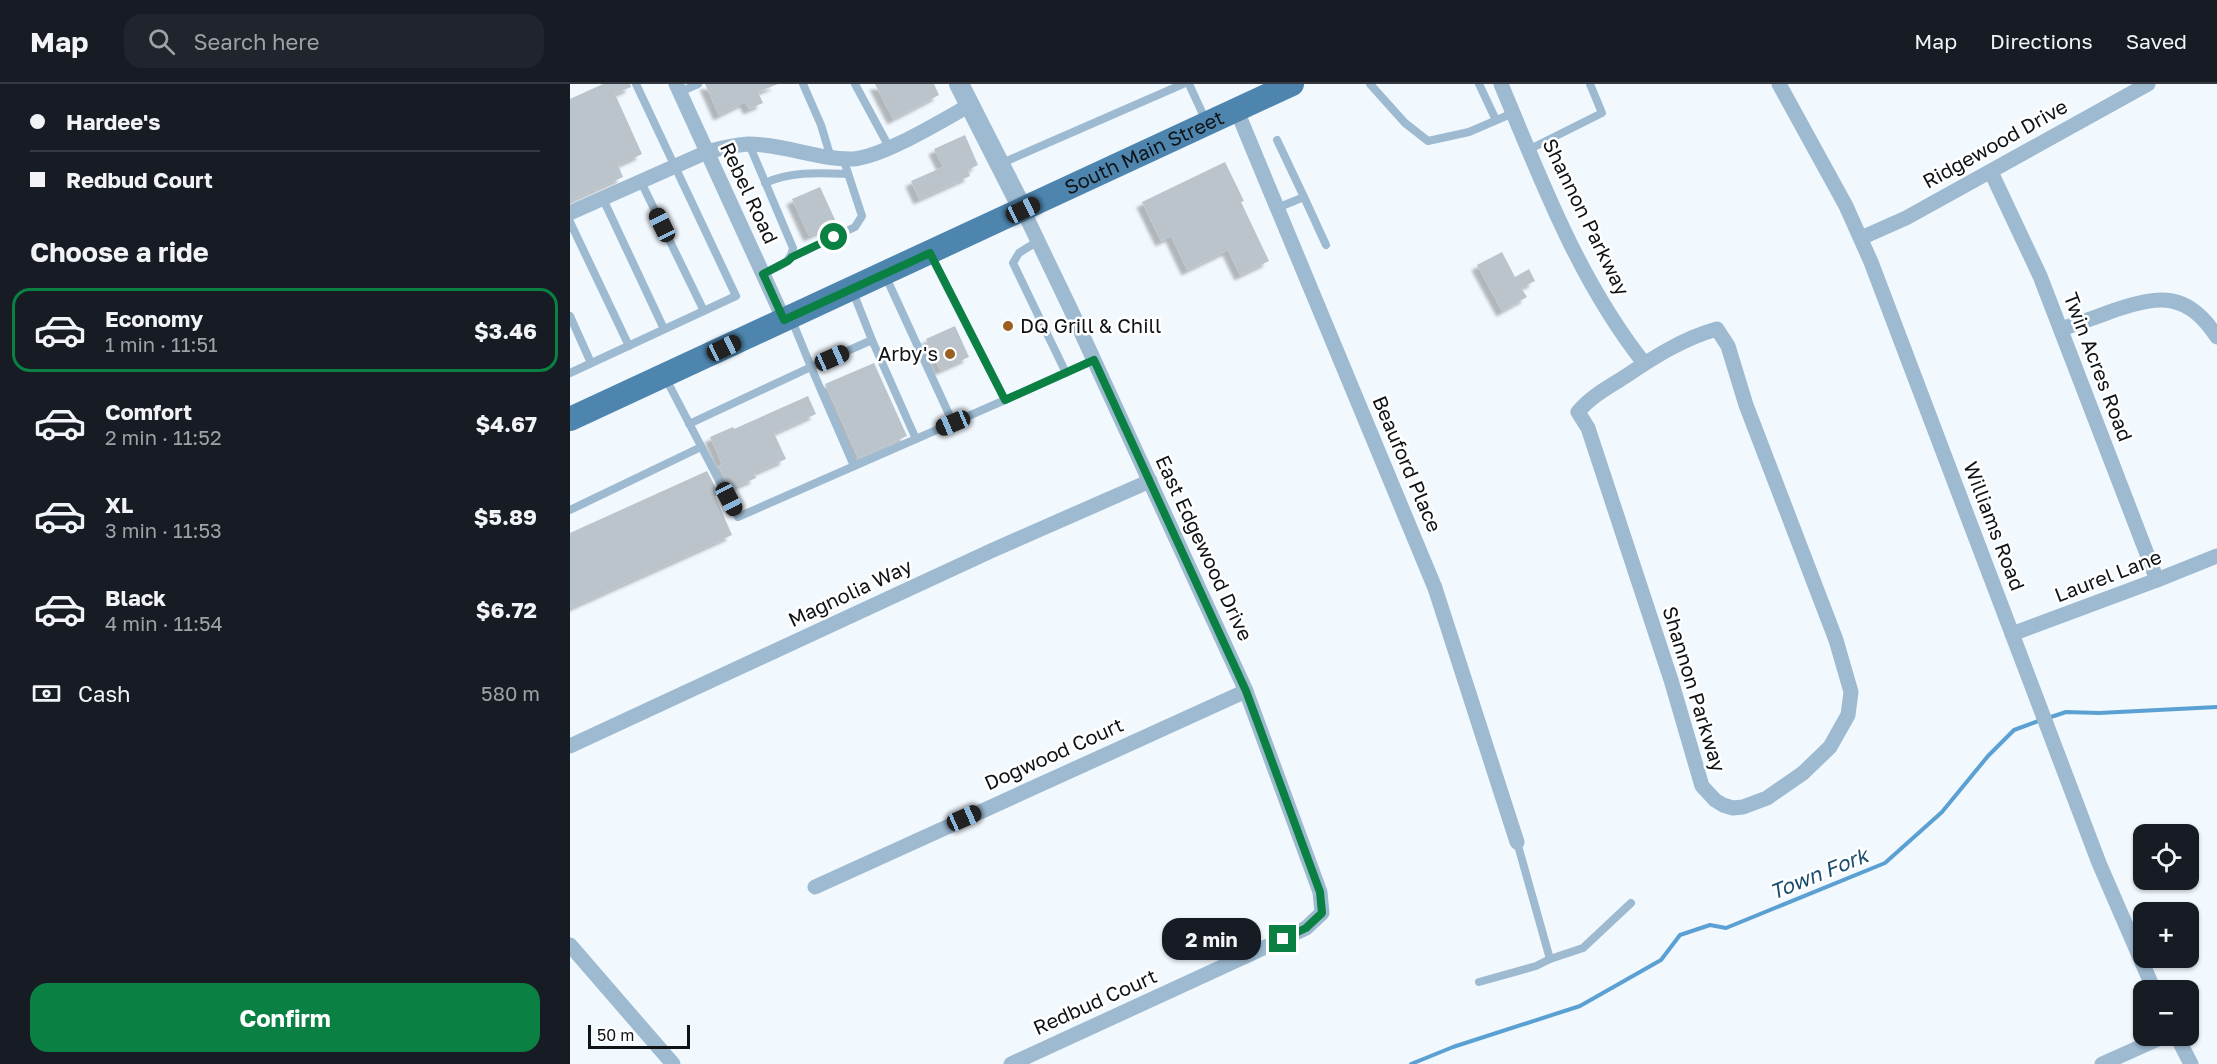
<!DOCTYPE html>
<meta charset="utf-8">
<style>
body{margin:0;font-family:"Golos Text",sans-serif;background:#20242c;color:#f1f3f6;height:100vh;display:flex;flex-direction:column;font-size:22px;white-space:nowrap}
*{box-sizing:border-box;margin:0}
p{font-size:20px;color:#9ea1a6}
.icon{flex:none;width:33px;height:33px;fill:none;stroke:currentColor;stroke-width:2;stroke-linecap:round;stroke-linejoin:round}
.map{position:relative;flex:1;overflow:hidden}
.panel{display:flex;flex-direction:column;background:#171b24;width:570px}
.panel>*{flex:none}
.banner{display:grid;align-content:center;height:132px;padding:0 30px;background:#171b24}
.fabs{position:absolute;left:1563px;top:740px;display:grid;gap:12px}
.fabs a{display:grid;place-items:center;width:66px;height:66px;border-radius:12px;background:#171b24;box-shadow:0 2px 4px #0004;font-size:30px}
.scale{position:absolute;left:18px;bottom:15px;width:102px;box-sizing:border-box;padding-left:6px;border:3px solid #101316;border-top:0;font-size:16px;line-height:21px;white-space:nowrap;color:#101316;-webkit-text-stroke:4px #fff;paint-order:stroke}
.end{position:absolute;width:27px;height:27px;margin:-14px;border:8px solid #0b8043;background:#fff;box-shadow:0 0 0 3px #fff}
.from{border-radius:50%}
.bubble{position:absolute;height:42px;border-radius:18px;background:#171b24;box-shadow:0 2px 4px #0004;font-size:20px;font-weight:700;line-height:42px;text-align:center}
.car{position:absolute;width:18px;height:36px;margin:-18px -9px;border-radius:8px;box-shadow:0 0 4px 2px #0007;background:linear-gradient(#222 24%,#8ab4d8 0 40%,#222 0 76%,#8ab4d8 0 86%,#222 0)}
.banner b{display:flex;align-items:center;gap:21px;height:57px;font-size:22px}
.banner b+b{border-top:2px solid #363941}
.banner i{width:15px;height:15px;background:#f1f3f6}
ul{padding:0;list-style:none}
li{display:flex;align-items:center;gap:18px;height:84px;margin:0 12px 9px;padding:0 18px;border:3px solid transparent;border-radius:18px}
li div{flex:1}
li b{display:block;font-size:22px}
li em{font-style:normal;font-weight:700}
li.current{border-color:#0b8043}
li>.icon{width:54px;height:54px;stroke-width:1.5}
h2{padding:0 30px;font-size:27px;line-height:72px}
.pay{display:flex;align-items:center;gap:15px;height:66px;padding:0 30px;font-size:22px}
.pay p{margin-inline-start:auto}
.cta{display:flex;gap:12px;margin-top:auto;padding:12px 30px}
.cta a{flex:1;height:69px;border-radius:18px;background:#0b8043;color:#fff;font-size:24px;font-weight:700;line-height:69px;text-align:center}
header{display:flex;align-items:center;gap:36px;box-sizing:border-box;height:84px;padding:0 30px;background:#171b24;border-bottom:2px solid #363941}
header strong{font-size:28px}
nav{display:flex;gap:33px;margin-inline-start:auto;font-size:21px}
.search{width:420px;height:54px;background:#20242c;display:flex;align-items:center;gap:15px;box-sizing:border-box;padding:0 21px;border-radius:18px;color:#9ea1a6;font-size:22px}
main{display:flex;flex:1;min-height:0}
.map>svg:first-child{display:block}
</style>
<header>
<strong>Map</strong>
<div class="search"><svg class="icon" aria-label="search" viewBox="0 0 24 24"><circle cx="10" cy="10" r="6"/><path d="M15 15l6 6"/></svg>Search here</div>
<nav><a>Map</a><a>Directions</a><a>Saved</a></nav>
</header>
<main>
<section class="panel">
<div class="banner">
<b><i class="from"></i>Hardee's</b>
<b><i></i>Redbud Court</b>
</div>
<h2>Choose a ride</h2>
<ul>
<li class="current"><svg class="icon" aria-label="car" viewBox="0 0 24 24"><path d="M5 17H2v-5l4-1 3-4h7l3 4 3 1v5h-3M9 17h6M6 11h13"/><circle cx="7" cy="17" r="2"/><circle cx="17" cy="17" r="2"/></svg><div><b>Economy</b><p>1 min · 11:51</p></div><em>$3.46</em></li>
<li><svg class="icon" aria-label="car" viewBox="0 0 24 24"><path d="M5 17H2v-5l4-1 3-4h7l3 4 3 1v5h-3M9 17h6M6 11h13"/><circle cx="7" cy="17" r="2"/><circle cx="17" cy="17" r="2"/></svg><div><b>Comfort</b><p>2 min · 11:52</p></div><em>$4.67</em></li>
<li><svg class="icon" aria-label="car" viewBox="0 0 24 24"><path d="M5 17H2v-5l4-1 3-4h7l3 4 3 1v5h-3M9 17h6M6 11h13"/><circle cx="7" cy="17" r="2"/><circle cx="17" cy="17" r="2"/></svg><div><b>XL</b><p>3 min · 11:53</p></div><em>$5.89</em></li>
<li><svg class="icon" aria-label="car" viewBox="0 0 24 24"><path d="M5 17H2v-5l4-1 3-4h7l3 4 3 1v5h-3M9 17h6M6 11h13"/><circle cx="7" cy="17" r="2"/><circle cx="17" cy="17" r="2"/></svg><div><b>Black</b><p>4 min · 11:54</p></div><em>$6.72</em></li>
</ul>
<div class="pay"><svg class="icon" aria-label="cash" viewBox="0 0 24 24"><path d="M3 7h18v10H3z"/><circle cx="12" cy="12" r="2"/></svg>Cash<p>580 m</p></div>
<div class="cta"><a>Confirm</a></div>
</section>
<div class="map">
<svg width="1647" height="980" viewBox="0 0 1647 980">
<defs>
<filter id="shadow"><feDropShadow dx="-5.5" dy="5.5" stdDeviation="1.5" flood-color="#0004"/></filter>
</defs>
<rect width="100%" height="100%" fill="#f1f8fe"/>
<g fill="none" stroke-linecap="round" stroke-linejoin="round">
<g stroke="#5ba0d2" stroke-width="4">
<polyline points="1478,634 1496,628 1529,629 1647,623"/>
<polyline points="841,980 883,963 1010,922 1091,876 1110,851 1140,841 1156,844 1315,779 1372,728 1418,672 1444,646 1471,636"/>
</g>
</g>
<g fill="#bbc4cb" filter="url(#shadow)">
<polygon points="33,0 60,0 61,3 45,10 72,70 48,81 53,93 0,117 0,15"/>
<polygon points="135,0 208,0 188,8 193,19 179,25 175,18 149,31"/>
<polygon points="305,0 364,0 369,11 323,35"/>
<polygon points="395,51 408,81 398,86 400,92 349,115 341,97 373,83 364,65"/>
<polygon points="655,78 674,117 671,118 699,177 670,191 658,166 617,186 601,152 591,157 572,118"/>
<polygon points="250,103 267,140 239,152 222,115"/>
<polygon points="932,168 945,193 959,185 965,197 951,204 957,213 932,227 907,181"/>
<polygon points="385,242 399,273 370,286 356,255"/>
<polygon points="304,279 337,352 288,374 255,300"/>
<polygon points="238,312 246,330 204,349 216,375 184,389 186,394 160,405 148,382 152,380 140,353 163,343 164,345"/>
<polygon points="137,387 149,410 145,412 162,451 0,524 0,449"/>
</g>
<g fill="none" stroke-linecap="round" stroke-linejoin="round">
<g stroke="#9dbad1" stroke-width="8">
<polyline points="233,0 251,41 261,74"/>
<polyline points="285,0 319,63"/>
<polyline points="619,0 636,37"/>
<polyline points="800,0 835,39 858,57 899,48 943,29"/>
<polyline points="909,0 926,36"/>
<polyline points="110,8 128,0"/>
<polyline points="707,56 734,113 707,124"/>
<path d="M179 60 223 164C221 180 206 183 193 190"/>
<polyline points="958,66 1032,29 1020,0"/>
<polyline points="432,79 613,0"/>
<polyline points="71,98 134,227"/>
<path d="M195 99C222 87 250 89 278 90"/>
<polyline points="734,113 756,161"/>
<polyline points="33,115 94,245"/>
<polyline points="0,138 59,262"/>
<polyline points="468,157 449,169 443,179 496,289"/>
<polyline points="360,170 435,316 524,276"/>
<polyline points="222,173 285,143 292,132 273,74"/>
<polyline points="315,191 383,339"/>
<polyline points="0,232 21,279"/>
<polyline points="221,234 241,283 302,256 283,208"/>
<polyline points="302,256 346,355"/>
<polyline points="0,289 166,212 66,0"/>
<polyline points="95,293 168,433 435,316"/>
<polyline points="119,340 241,283 284,382"/>
<polyline points="0,426 131,363"/>
<polyline points="980,875 1013,864 1061,819"/>
<polyline points="909,898 966,882 980,875 947,758"/>
</g>
<g stroke="#9dbad1" stroke-width="15">
<polyline points="106,0 214,236"/>
<path d="M931 0C971 96 1009 197 1074 279"/>
<polyline points="1209,0 1276,122 1301,178 1529,779 1584,906"/>
<polyline points="667,27 865,504 947,758"/>
<polyline points="1421,88 1470,192 1587,496"/>
<path d="M0 129 137 68C151 64 164 61 178 60 214 60 248 76 283 75 313 73 373 36 400 21"/>
<polyline points="1291,154 1336,134 1578,0"/>
<path d="M1147 245 1158 262 1176 321 1266 556 1281 608 1278 631 1260 663 1233 689 1197 714 1173 723 1163 724 1153 721 1145 716 1132 702 1101 596 1018 344 1008 328C1021 312 1039 303 1056 292 1084 273 1114 254 1147 245Z"/>
<path d="M1491 245C1509 239 1527 233 1545 226 1590 211 1618 208 1647 253"/>
<polyline points="1442,550 1587,496 1647,472"/>
<polyline points="0,662 423,466 580,397"/>
<polyline points="245,803 676,607"/>
<polyline points="0,861 103,980"/>
<polyline points="1606,951 1621,980"/>
<polyline points="441,980 713,855 736,844 752,829 750,808 676,607 500,224 453,126"/>
<polyline points="1532,980 1597,951"/>
</g>
<polyline stroke="#9dbad1" stroke-width="20" points="389,0 453,126"/>
<path stroke="#4d85ae" stroke-width="24" id="s1" d="M0 335 722 0"/>
</g>
<g fill="none" stroke-linecap="round" stroke-linejoin="round">
<polyline stroke="#0b8043" stroke-width="8" points="264,153 222,173 218,177 193,190 214,236 360,169 435,316 524,276 676,607 750,808 752,829 736,844 713,855"/>
</g>
<g fill="#9b5f21" stroke="#fff" stroke-width="2">
<circle cx="438" cy="242" r="6"/>
<circle cx="380" cy="270" r="6"/>
</g>
<g text-anchor="middle" stroke-width="5" stroke-linejoin="round" paint-order="stroke">
<g font-size="20" fill="#101316" stroke="#fff">
<text transform="translate(1425 60) rotate(-29)" y="7">Ridgewood Drive</text>
<text dy="7" stroke="none"><textPath href="#s1" startOffset="633">South Main Street</textPath></text>
<text transform="translate(179 109) rotate(65)" y="7">Rebel Road</text>
<text transform="translate(1016 133) rotate(64)" y="7">Shannon Parkway</text>
<text transform="translate(1528 283) rotate(69)" y="7">Twin Acres Road</text>
<text transform="translate(837 380) rotate(67)" y="7">Beauford Place</text>
<text transform="translate(1424 442) rotate(69)" y="7">Williams Road</text>
<text transform="translate(634 464) rotate(65)" y="7">East Edgewood Drive</text>
<text transform="translate(1538 492) rotate(-21)" y="7">Laurel Lane</text>
<text transform="translate(280 509) rotate(-25)" y="7">Magnolia Way</text>
<text transform="translate(1124 605) rotate(73)" y="7">Shannon Parkway</text>
<text transform="translate(484 670) rotate(-24)" y="7">Dogwood Court</text>
<text transform="translate(525 918) rotate(-24)" y="7">Redbud Court</text>
</g>
<g font-size="20" fill="#101316" stroke="#fff" text-anchor="start">
<text x="450" y="249">DQ Grill &amp; Chill</text>
<text x="368" y="277" text-anchor="end">Arby's</text>
</g>
<g font-size="21" font-style="italic" fill="#194d6f" stroke="#fff">
<text transform="translate(1249 790) rotate(-22)" y="7">Town Fork</text>
</g>
</g>
</svg>
<div class="fabs">
<a><svg class="icon" aria-label="locate" viewBox="0 0 24 24"><circle cx="12" cy="12" r="6"/><path d="M12 2v4M12 18v4M2 12h4M18 12h4"/></svg></a>
<a>+</a>
<a>−</a>
</div>
<div class="scale">50 m</div>
<i class="end from" style="left:264px;top:153px"></i>
<i class="end" style="left:713px;top:855px"></i>
<div class="bubble" style="left:592px;top:834px;width:99px">2 min</div>
<i class="car" style="left:453px;top:126px;rotate:65deg"></i>
<i class="car" style="left:92px;top:141px;rotate:334deg"></i>
<i class="car" style="left:154px;top:264px;rotate:65deg"></i>
<i class="car" style="left:262px;top:274px;rotate:66deg"></i>
<i class="car" style="left:383px;top:339px;rotate:247deg"></i>
<i class="car" style="left:159px;top:415px;rotate:152deg"></i>
<i class="car" style="left:394px;top:734px;rotate:66deg"></i>
</div>
</main>
